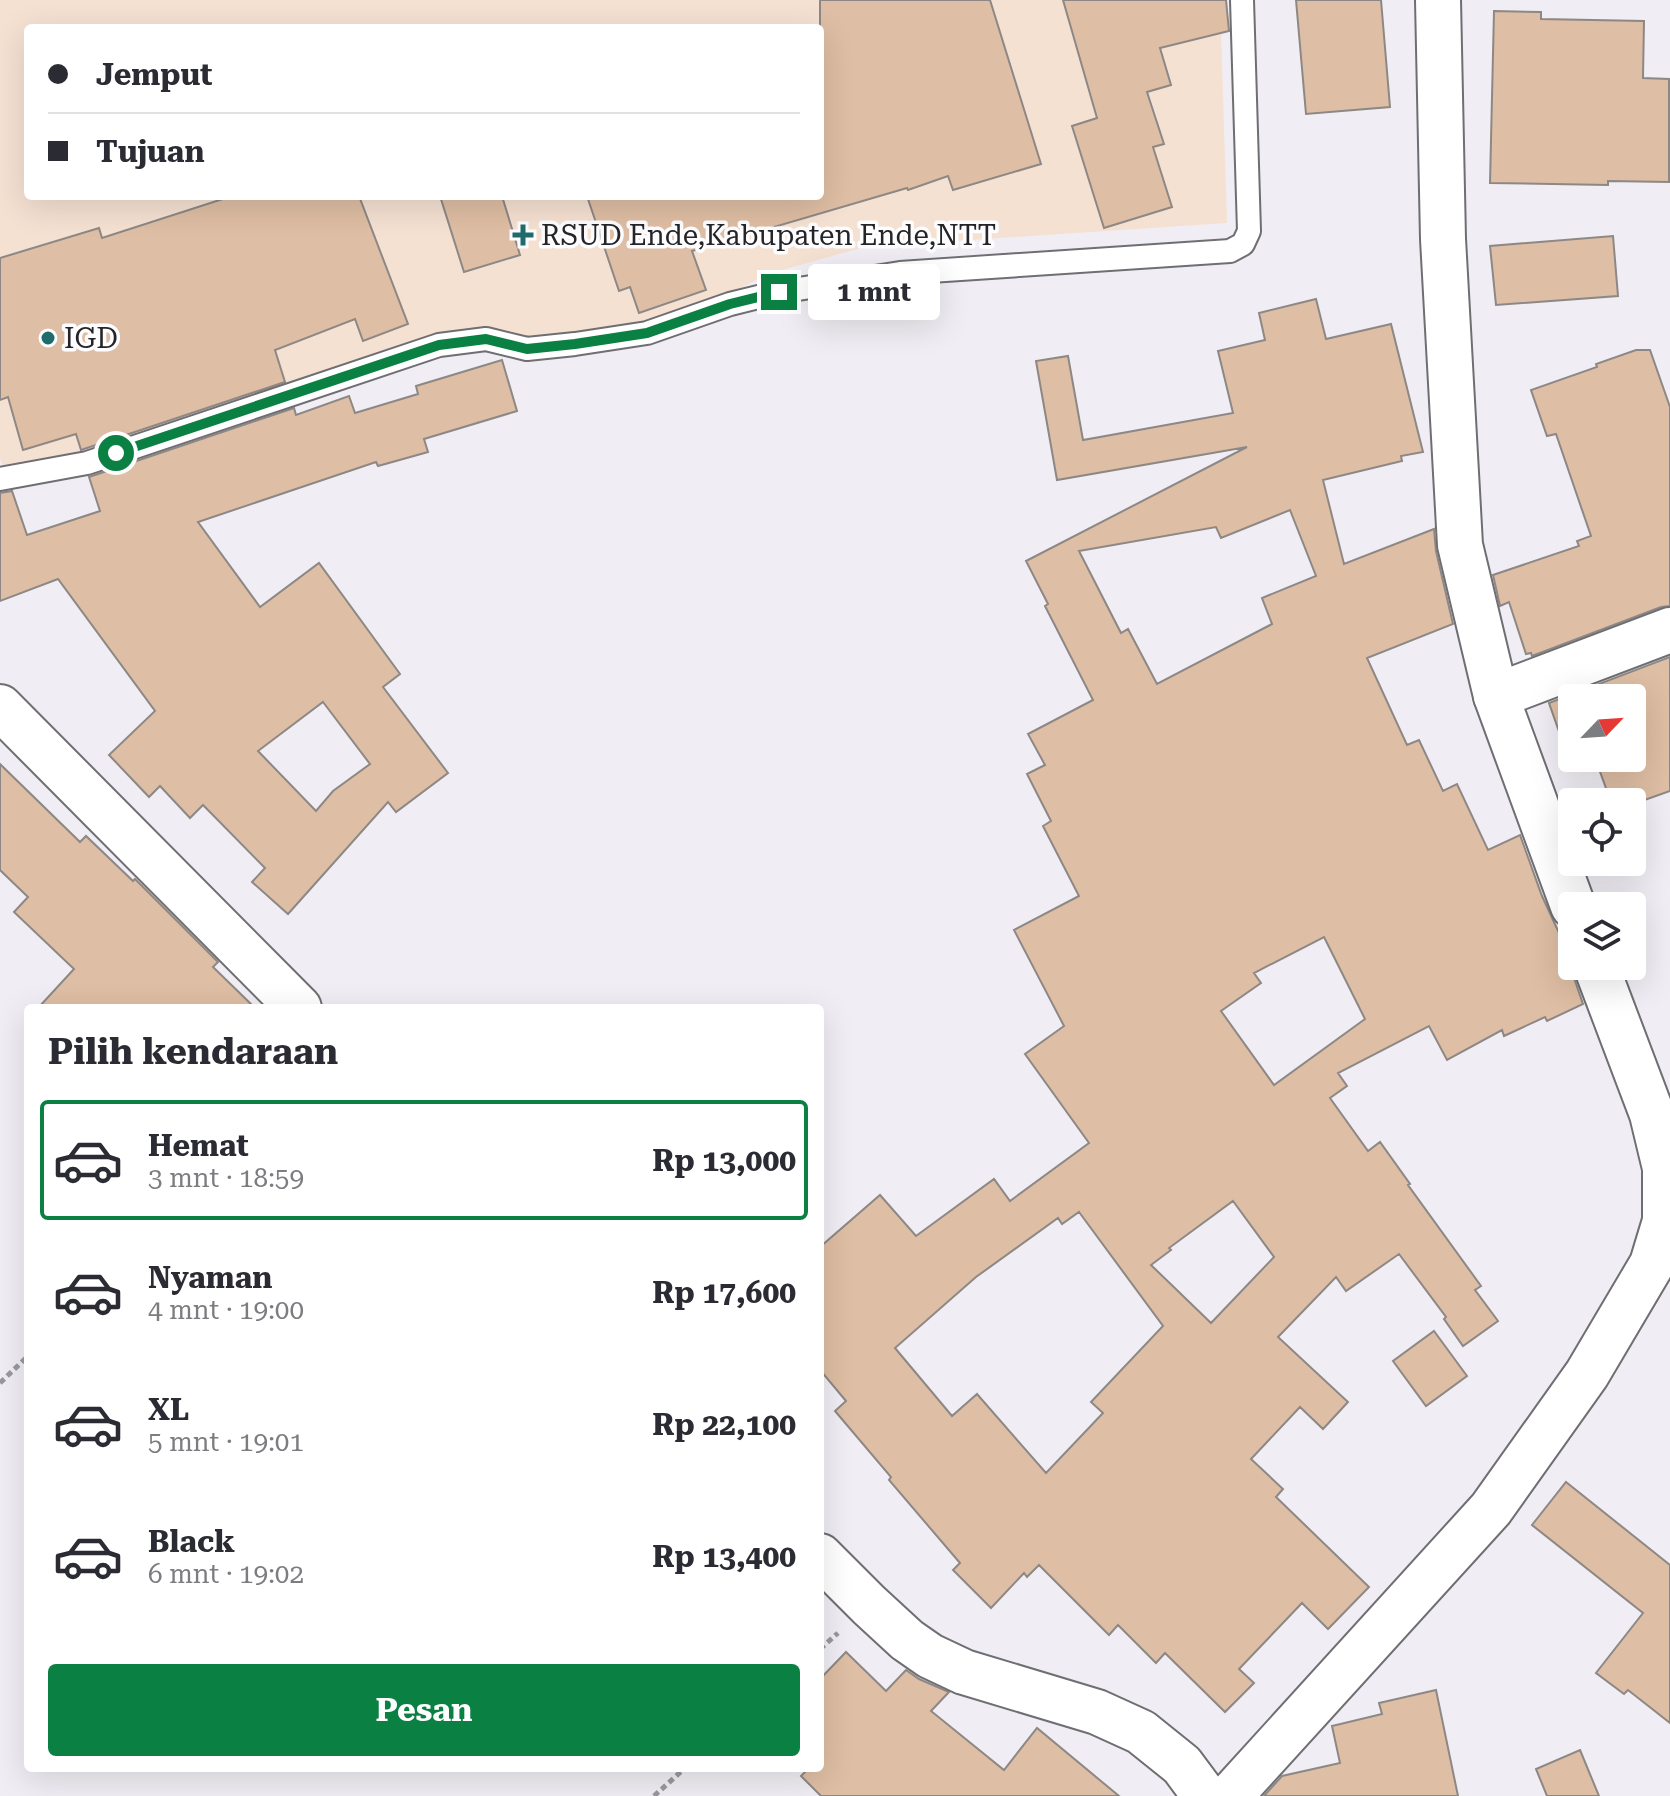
<!DOCTYPE html>
<html lang="id">
<meta charset="utf-8">
<style>
body{margin:0;font-family:"Roboto Serif",serif;background:#f7f7f7;color:#2b2b33;height:100vh;display:flex;flex-direction:column;font-size:30px;white-space:nowrap}
*{box-sizing:border-box;margin:0}
p{font-size:26px;color:#7c7c81}
.icon{flex:none;width:44px;height:44px;fill:none;stroke:currentColor;stroke-width:2;stroke-linecap:round;stroke-linejoin:round}
.map{position:relative;flex:1;overflow:hidden}
.side{position:absolute;left:24px;top:1004px;width:800px;height:768px;display:flex;flex-direction:column;background:#fff;border-radius:8px;box-shadow:0 8px 32px #0002}
.side>*{flex:none}
.top-card{position:absolute;left:24px;top:24px;width:800px;height:176px;border-radius:8px;box-shadow:0 8px 32px #0002;display:grid;align-content:center;height:176px;padding:0 24px;background:#fff}
.needle{width:52px;rotate:65deg}
.controls{position:absolute;left:1558px;top:684px;display:grid;gap:16px}
.controls a{display:grid;place-items:center;width:88px;height:88px;border-radius:8px;background:#fff;box-shadow:0 8px 32px #0002;font-size:40px}
.end{position:absolute;width:36px;height:36px;margin:-18px;border:10px solid #0b8043;background:#fff;box-shadow:0 0 0 4px #fff}
.from{border-radius:50%}
.bubble{position:absolute;height:56px;border-radius:8px;background:#fff;box-shadow:0 8px 32px #0002;font-size:26px;font-weight:700;line-height:56px;text-align:center}
.top-card b{display:flex;align-items:center;gap:28px;height:76px;font-size:30px}
.top-card b+b{border-top:2px solid #e1e1e2}
.top-card i{width:20px;height:20px;background:#2b2b33}
ul{padding:0;list-style:none}
li{display:flex;align-items:center;gap:24px;height:120px;margin:0 16px 12px;padding:0 8px;border:4px solid transparent;border-radius:8px}
li div{flex:1}
li b{display:block;font-size:30px}
li em{font-style:normal;font-weight:700}
li.current{border-color:#0b8043}
li>.icon{width:72px;height:72px;stroke-width:1.5}
h2{padding:0 24px;font-size:36px;line-height:96px}
.button{display:flex;gap:16px;margin-top:auto;padding:16px 24px}
.button a{flex:1;height:92px;border-radius:8px;background:#0b8043;color:#fff;font-size:32px;font-weight:700;line-height:92px;text-align:center}
.map>svg:first-child{display:block}
</style>
<div class="map">
<svg width="1670" height="1796" viewBox="0 0 1670 1796">
<rect width="100%" height="100%" fill="#f0eef4"/>
<path fill="#f5e1d2" fill-rule="evenodd" d="M0 0H1220L1227 223 864 247 772 273 647 331 435 353 6 472 0 459ZM28 28H820V196H28Z"/>
<g fill="#debea4" stroke="#8d8885" stroke-width="2" fill-rule="evenodd">
<polygon points="820,0 990,0 1041,164 953,190 948,176 908,190 907,188 692,251 706,290 639,313 630,287 619,291 587,196 820,196"/>
<polygon points="1063,0 1226,0 1229,31 1160,48 1171,85 1147,92 1164,144 1153,147 1172,207 1104,228 1072,126 1097,118"/>
<polygon points="1296,0 1381,0 1390,107 1306,114"/>
<polygon points="1494,11 1541,12 1541,19 1644,21 1643,78 1669,79 1669,182 1608,181 1608,185 1490,183"/>
<polygon points="232,196 359,196 408,324 363,341 355,319 275,350 285,382 81,450 76,434 23,450 8,397 0,400 0,258 99,228 102,238"/>
<polygon points="440,196 502,196 520,255 464,272"/>
<polygon points="1613,236 1618,296 1496,305 1490,246"/>
<path d="M1316 299 1326 339 1391 324 1423 452 1401 456 1402 461 1323 480 1344 564 1434 529 1436 551 1453 624 1367 658 1407 745 1419 740 1443 791 1457 784 1488 850 1520 835 1542 896 1572 961 1573 975 1583 1004 1547 1021 1545 1017 1504 1036 1502 1030 1447 1060 1429 1026 1338 1073 1347 1086 1330 1098 1368 1151 1380 1142 1410 1184 1408 1185 1481 1286 1475 1290 1498 1321 1463 1346 1444 1319 1446 1317 1399 1254 1346 1291 1336 1277 1278 1337 1348 1402 1323 1429 1300 1407 1251 1459 1283 1489 1276 1497 1369 1587 1328 1629 1302 1603 1239 1669 1254 1683 1225 1712 1165 1653 1156 1663 1118 1625 1109 1635 1039 1565 1027 1577 1024 1573 991 1608 953 1570 960 1563 889 1480 891 1477 835 1411 846 1401 820 1370V1247L880 1195 916 1236 994 1179 1010 1201 1089 1143 1025 1054 1064 1026 1014 930 1079 896 1043 826 1051 821 1027 774 1045 765 1028 734 1093 700 1045 606 1048 604 1026 561 1247 447 1057 480 1036 361 1068 356 1083 440 1233 413 1218 351 1265 340 1259 313ZM1290 510 1316 576 1262 598 1272 624 1157 684 1128 629 1121 633 1079 551 1216 527 1221 538ZM1324 937 1365 1019 1274 1085 1221 1011 1261 983 1254 973ZM1233 1201 1274 1257 1211 1323 1151 1265 1171 1250 1169 1248ZM1079 1212 1163 1326 1091 1402 1103 1413 1046 1473 977 1394 952 1416 895 1348 976 1277 1058 1218 1062 1224Z"/>
<polygon points="1636,350 1650,350 1670,407 1670,606 1661,607 1532,656 1531,653 1526,654 1509,602 1500,606 1493,575 1579,546 1577,541 1591,536 1556,434 1547,436 1531,390 1597,367 1596,364"/>
<path d="M502 360 517 411 424 439 428 452 378 466 376 462 198 522 260 607 319 563 400 674 383 687 448 773 396 812 388 802 288 914 252 882 265 868 203 805 190 818 160 786 149 797 109 755 155 711 58 579 0 601V493L12 491 27 535 100 511 89 477 294 408 296 415 349 396 355 413 418 394 416 386ZM323 702 370 764 333 791 316 811 258 751Z"/>
<polygon points="1670,657 1670,791 1639,802 1611,802 1595,758 1632,758 1632,698 1572,698 1572,737 1562,740 1549,703"/>
<polygon points="0,764 80,842 86,836 133,881 135,879 218,962 213,967 255,1008 38,1008 74,969 14,912 28,897 0,870"/>
<polygon points="1434,1331 1467,1376 1426,1406 1393,1361"/>
<polygon points="1566,1482 1670,1565 1670,1723 1628,1690 1624,1694 1596,1673 1643,1613 1532,1525"/>
<polygon points="846,1652 886,1691 906,1670 919,1679 949,1692 931,1711 1004,1770 1037,1728 1119,1796 821,1796 801,1776 809,1768 820,1768 820,1679"/>
<polygon points="1436,1690 1458,1796 1264,1796 1282,1776 1340,1763 1332,1726 1382,1714 1379,1703"/>
<polygon points="1580,1750 1599,1796 1547,1796 1536,1769"/>
</g>
<g fill="none" stroke-linecap="round" stroke-linejoin="round">
<defs>
<polyline id="lane" points="0,479 87,463 439,345 486,339 527,349 575,344 647,333 730,304 779,292 900,273 1230,251 1243,244 1249,231 1242,0"/>
<g id="street">
<polyline points="1438,0 1443,239 1460,545 1496,696 1573,906"/>
<polyline points="1496,696 1670,630"/>
<polyline points="0,707 299,1008"/>
<polyline points="820,1556 869,1605 907,1640 930,1656 964,1672 1097,1712 1141,1732 1182,1765 1205,1796"/>
<polyline points="1230,1796 1491,1509 1587,1374 1652,1264 1665,1221 1665,1168 1652,1114 1596,966"/>
</g>
</defs>
<use href="#lane" stroke="#6f6e73" stroke-width="26"/>
<use href="#street" stroke="#6f6e73" stroke-width="48"/>
<g stroke="#9a989d" stroke-width="5" stroke-dasharray="6 4" stroke-linecap="butt">
<polyline points="0,1383 28,1356"/>
<polyline points="820,1649 838,1633"/>
<polyline points="654,1796 685,1768"/>
</g>
<use href="#lane" stroke="#fff" stroke-width="22"/>
<use href="#street" stroke="#fff" stroke-width="44"/>
</g>
<g fill="none" stroke-linecap="round" stroke-linejoin="round">
<polyline stroke="#0b8043" stroke-width="10" points="116,453 439,345 486,339 527,349 575,344 647,333 730,304 779,292"/>
</g>
<g fill="#206c6c" stroke="#fdfcfe" stroke-width="3">
<path d="M519 223h8v8h8v8h-8v8h-8v-8h-8v-8h8z"/>
<circle cx="48" cy="338" r="8"/>
</g>
<g text-anchor="middle" stroke-width="7" stroke-linejoin="round" paint-order="stroke">
<g font-size="28" fill="#252426" stroke="#fdfcfe" text-anchor="start">
<text x="541" y="245">RSUD Ende,Kabupaten Ende,NTT</text>
<text x="64" y="348">IGD</text>
</g>
</g>
</svg>
<div class="controls">
<a><svg class="needle" viewBox="-14 -14 28 28"><path d="M0-13l5 13h-10z" fill="#e53935"/><path d="M0 13l5-13h-10z" fill="#7c7c81"/></svg></a>
<a><svg class="icon" aria-label="locate" viewBox="0 0 24 24"><circle cx="12" cy="12" r="6"/><path d="M12 2v4M12 18v4M2 12h4M18 12h4"/></svg></a>
<a><svg class="icon" aria-label="layers" viewBox="0 0 24 24"><path d="M12 4l9 5-9 5-9-5zM3 14l9 5 9-5"/></svg></a>
</div>
<i class="end from" style="left:116px;top:453px"></i>
<i class="end" style="left:779px;top:292px"></i>
<div class="bubble" style="left:808px;top:264px;width:132px">1 mnt</div>
<div class="top-card">
<b><i class="from"></i>Jemput</b>
<b><i></i>Tujuan</b>
</div>
<section class="side">
<h2>Pilih kendaraan</h2>
<ul>
<li class="current"><svg class="icon" aria-label="car" viewBox="0 0 24 24"><path d="M5 17H2v-5l4-1 3-4h7l3 4 3 1v5h-3M9 17h6M6 11h13"/><circle cx="7" cy="17" r="2"/><circle cx="17" cy="17" r="2"/></svg><div><b>Hemat</b><p>3 mnt · 18:59</p></div><em>Rp 13,000</em></li>
<li><svg class="icon" aria-label="car" viewBox="0 0 24 24"><path d="M5 17H2v-5l4-1 3-4h7l3 4 3 1v5h-3M9 17h6M6 11h13"/><circle cx="7" cy="17" r="2"/><circle cx="17" cy="17" r="2"/></svg><div><b>Nyaman</b><p>4 mnt · 19:00</p></div><em>Rp 17,600</em></li>
<li><svg class="icon" aria-label="car" viewBox="0 0 24 24"><path d="M5 17H2v-5l4-1 3-4h7l3 4 3 1v5h-3M9 17h6M6 11h13"/><circle cx="7" cy="17" r="2"/><circle cx="17" cy="17" r="2"/></svg><div><b>XL</b><p>5 mnt · 19:01</p></div><em>Rp 22,100</em></li>
<li><svg class="icon" aria-label="car" viewBox="0 0 24 24"><path d="M5 17H2v-5l4-1 3-4h7l3 4 3 1v5h-3M9 17h6M6 11h13"/><circle cx="7" cy="17" r="2"/><circle cx="17" cy="17" r="2"/></svg><div><b>Black</b><p>6 mnt · 19:02</p></div><em>Rp 13,400</em></li>
</ul>
<div class="button"><a>Pesan</a></div>
</section>
</div>
